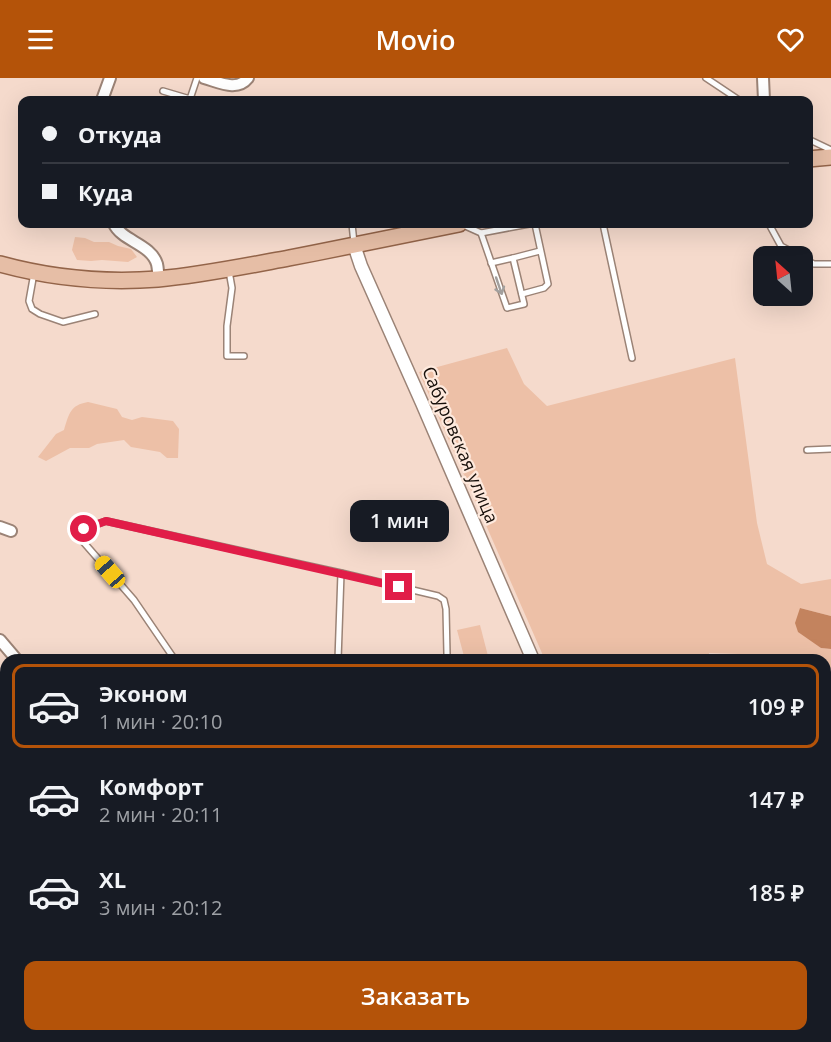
<!DOCTYPE html>
<html lang="ru">
<meta charset="utf-8">
<style>
body{margin:0;font-family:"Open Sans",sans-serif;background:#20242c;color:#f1f3f6;height:100vh;display:flex;flex-direction:column;font-size:22px;white-space:nowrap}
*{box-sizing:border-box;margin:0}
p{font-size:20px;color:#9ea1a6}
.icon{flex:none;width:33px;height:33px;fill:none;stroke:currentColor;stroke-width:2;stroke-linecap:round;stroke-linejoin:round}
.map{position:relative;flex:1;overflow:hidden}
.sheet{position:absolute;left:0px;top:576px;width:831px;height:388px;display:flex;flex-direction:column;background:#171b24;border-radius:18px 18px 0 0;box-shadow:0 6px 24px #0002}
.sheet>*{flex:none}
.guide{position:absolute;left:18px;top:18px;width:795px;height:132px;border-radius:12px;box-shadow:0 6px 24px #0002;display:grid;align-content:center;height:132px;padding:0 24px;background:#171b24}
.needle{width:39px;rotate:333deg}
.controls{position:absolute;left:753px;top:168px;display:grid;gap:12px}
.controls a{display:grid;place-items:center;width:60px;height:60px;border-radius:12px;background:#171b24;box-shadow:0 6px 24px #0002;font-size:30px}
.end{position:absolute;width:27px;height:27px;margin:-14px;border:8px solid #e11d48;background:#fff;box-shadow:0 0 0 3px #fff}
.from{border-radius:50%}
.bubble{position:absolute;height:42px;border-radius:12px;background:#171b24;box-shadow:0 6px 24px #0002;font-size:20px;font-weight:600;line-height:42px;text-align:center}
.car{position:absolute;width:18px;height:36px;margin:-18px -9px;border-radius:8px;box-shadow:0 0 4px 2px #0007;background:linear-gradient(#f5c518 24%,#345 0 40%,#f5c518 0 76%,#345 0 86%,#f5c518 0)}
.guide b{display:flex;align-items:center;gap:21px;height:57px;font-size:22px}
.guide b+b{border-top:2px solid #363941}
.guide i{width:15px;height:15px;background:#f1f3f6}
ul{padding:10px 0 0;list-style:none}
li{display:flex;align-items:center;gap:18px;height:84px;margin:0 12px 9px;padding:0 12px;border:3px solid transparent;border-radius:12px}
li div{flex:1}
li b{display:block;font-size:22px}
li em{font-style:normal;font-weight:600}
li.active{border-color:#b45309}
li>.icon{width:54px;height:54px;stroke-width:1.5}
.action{display:flex;gap:12px;margin-top:auto;padding:12px 24px}
.action a{flex:1;height:69px;border-radius:12px;background:#b45309;color:#fff;font-size:24px;font-weight:600;line-height:69px;text-align:center}
header{display:flex;justify-content:space-between;align-items:center;height:78px;padding:0 24px;background:#b45309;color:#fff;font-size:27px;font-weight:600}
.map>svg:first-child{display:block}
</style>
<header><svg class="icon" aria-label="menu" viewBox="0 0 24 24"><path d="M4 6h16M4 12h16M4 18h16"/></svg>Movio<svg class="icon" aria-label="heart" viewBox="0 0 24 24"><path d="M12 20l-8-8c-3-5 5-10 8-4 3-6 11-1 8 4z"/></svg></header>
<div class="map">
<svg width="831" height="964" viewBox="0 0 831 964">
<rect width="100%" height="100%" fill="#f5dacc"/>
<g fill="#edc0a7">
<polygon points="75,159 85,160 94,164 109,164 118,168 131,171 137,179 128,184 102,182 91,183 77,182 72,172"/>
<polygon points="507,270 524,306 547,328 735,280 757,445 767,486 801,506 831,501 831,538 800,530 821,570 831,571 831,610 825,611 825,582 739,582 738,576 709,575 709,582 545,582 419,294"/>
<path d="M88 324 117 331 122 339 132 342 142 339 173 343 179 351 178 380H167L160 374 131 369 124 362 97 366 89 370H70L46 383 38 379 56 356 64 352C69 336 70 327 88 324Z"/>
<polygon points="480,547 489,582 465,582 457,552"/>
</g>
<polygon fill="#c3835e" points="800,530 831,538 831,571 821,570 798,554 795,545"/>
<g fill="none" stroke-linecap="round" stroke-linejoin="round">
<defs>
<g id="service">
<polyline points="706,0 739,22"/>
<polyline points="163,13 190,21 197,0"/>
<polyline points="808,61 831,72"/>
<polyline points="352,146 354,165"/>
<polyline points="461,146 481,155 507,230 524,226 513,180 540,173"/>
<polyline points="603,146 632,280"/>
<polyline points="769,146 781,168 800,178"/>
<polyline points="481,155 529,146"/>
<polyline points="802,180 814,186 831,186"/>
<polyline points="491,185 513,180"/>
<polyline points="229,193 232,210 227,248 227,278 244,278"/>
<polyline points="34,195 29,223 32,231 40,236 63,244 95,236"/>
<polyline points="522,216 544,210 548,206 535,146"/>
<polyline points="807,372 831,371"/>
<polyline points="341,495 438,518 444,522 446,531 447,576"/>
<polyline points="175,582 134,522 79,459 84,451 106,443 341,495 338,582"/>
<polyline points="248,958 252,964"/>
<polyline points="641,958 641,964"/>
</g>
<g id="minor">
<path d="M204 0C219 4 237 14 248 0"/>
<polyline points="763,0 764,22"/>
<polyline points="102,22 110,0"/>
<path d="M114 146C122 163 151 166 157 186 158 190 158 196 159 201"/>
<polyline points="0,449 11,453"/>
<polyline points="0,562 17,582"/>
<polyline points="825,714 831,712"/>
<polyline points="0,765 6,761"/>
<polyline points="0,795 6,809"/>
<polyline points="825,913 831,912"/>
<polyline points="47,958 48,964"/>
<polyline points="182,964 187,958"/>
<polyline points="211,964 217,958"/>
</g>
<g id="tertiary">
<polyline points="354,167 361,188 422,325 533,582"/>
<polyline points="679,958 681,964"/>
</g>
<g id="primary">
<polyline points="808,81 831,79"/>
<path d="M0 186C51 200 106 205 158 201 202 197 246 188 289 180 346 169 403 157 459 146"/>
</g>
</defs>
<use href="#service" stroke="#9b8376" stroke-width="8"/>
<use href="#minor" stroke="#9b8376" stroke-width="14"/>
<use href="#tertiary" stroke="#9b8376" stroke-width="15"/>
<use href="#primary" stroke="#936449" stroke-width="18"/>
<use href="#service" stroke="#fff" stroke-width="5"/>
<use href="#minor" stroke="#fff" stroke-width="10"/>
<use href="#tertiary" stroke="#fff" stroke-width="12"/>
<use href="#primary" stroke="#e6bea6" stroke-width="15"/>
</g>
<defs><path id="oneway-shaft" d="M-6 0H5M1.5-3L5.5 0L1.5 3" fill="none" stroke-width="1.6" stroke-linecap="round" stroke-linejoin="round" transform="scale(1.5)"/></defs>
<use stroke="#a29f9d" href="#oneway-shaft" transform="translate(499 208) rotate(71)"/>
<g fill="none" stroke-linecap="round" stroke-linejoin="round">
<polyline stroke="#e11d48" stroke-width="8" points="84,451 106,443 399,509"/>
</g>
<g text-anchor="middle" stroke-width="4.5" stroke-linejoin="round" paint-order="stroke">
<g font-size="18" fill="#160e09" stroke="#fee9dd">
<text transform="translate(460 367) rotate(67)" y="6">Сабуровская улица</text>
</g>
</g>
</svg>
<div class="controls">
<a><svg class="needle" viewBox="-14 -14 28 28"><path d="M0-13l5 13h-10z" fill="#e53935"/><path d="M0 13l5-13h-10z" fill="#9ea1a6"/></svg></a>
</div>
<i class="end from" style="left:84px;top:451px"></i>
<i class="end" style="left:399px;top:509px"></i>
<div class="bubble" style="left:350px;top:422px;width:99px">1 мин</div>
<i class="car" style="left:110px;top:494px;rotate:319deg"></i>
<div class="guide">
<b><i class="from"></i>Откуда</b>
<b><i></i>Куда</b>
</div>
<section class="sheet">
<ul>
<li class="active"><svg class="icon" aria-label="car" viewBox="0 0 24 24"><path d="M5 17H2v-5l4-1 3-4h7l3 4 3 1v5h-3M9 17h6M6 11h13"/><circle cx="7" cy="17" r="2"/><circle cx="17" cy="17" r="2"/></svg><div><b>Эконом</b><p>1 мин · 20:10</p></div><em>109 ₽</em></li>
<li><svg class="icon" aria-label="car" viewBox="0 0 24 24"><path d="M5 17H2v-5l4-1 3-4h7l3 4 3 1v5h-3M9 17h6M6 11h13"/><circle cx="7" cy="17" r="2"/><circle cx="17" cy="17" r="2"/></svg><div><b>Комфорт</b><p>2 мин · 20:11</p></div><em>147 ₽</em></li>
<li><svg class="icon" aria-label="car" viewBox="0 0 24 24"><path d="M5 17H2v-5l4-1 3-4h7l3 4 3 1v5h-3M9 17h6M6 11h13"/><circle cx="7" cy="17" r="2"/><circle cx="17" cy="17" r="2"/></svg><div><b>XL</b><p>3 мин · 20:12</p></div><em>185 ₽</em></li>
</ul>
<div class="action"><a>Заказать</a></div>
</section>
</div>
